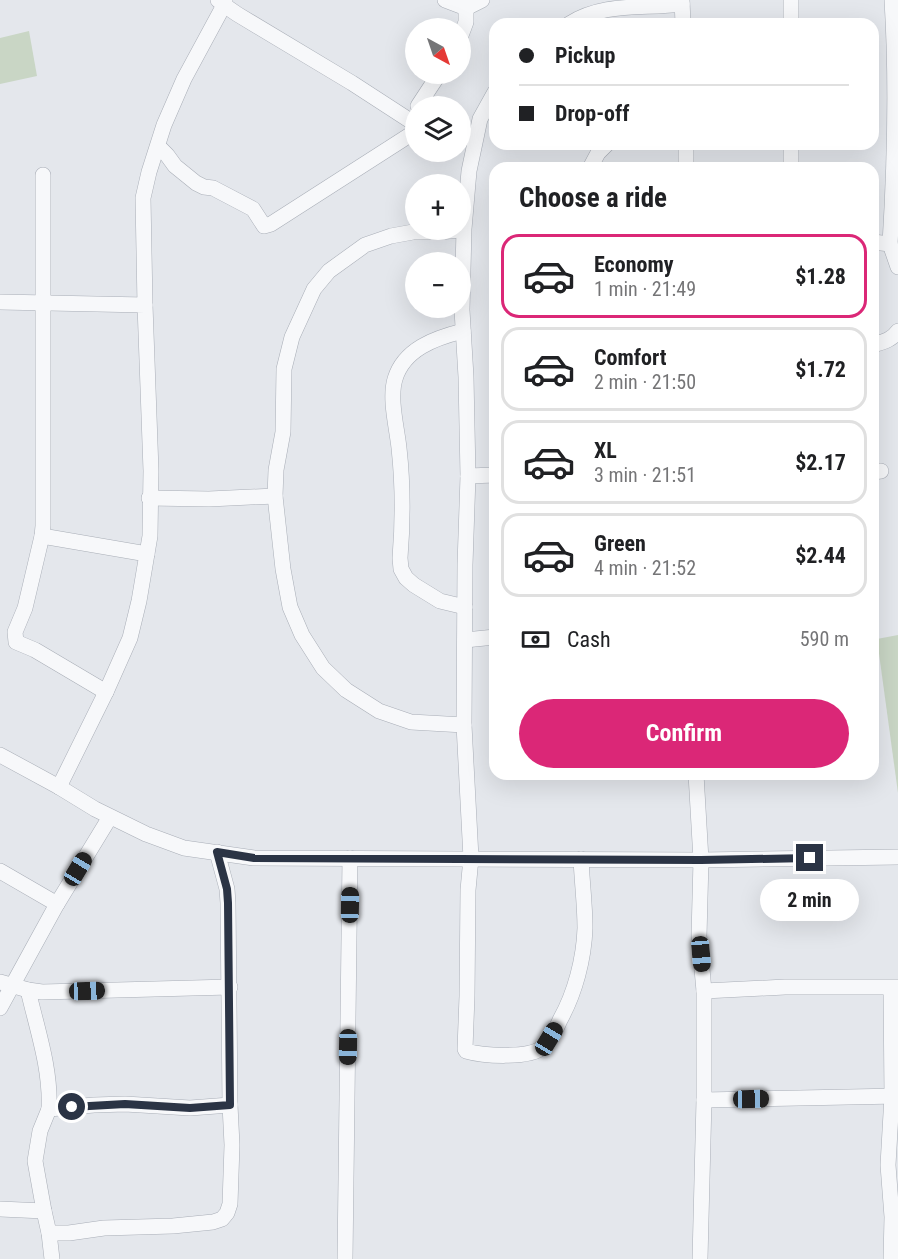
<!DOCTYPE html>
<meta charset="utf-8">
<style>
body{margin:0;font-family:"Roboto Condensed",sans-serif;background:#f6f6f6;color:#202124;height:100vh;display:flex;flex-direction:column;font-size:22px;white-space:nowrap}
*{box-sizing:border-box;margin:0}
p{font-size:20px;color:#757577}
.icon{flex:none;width:33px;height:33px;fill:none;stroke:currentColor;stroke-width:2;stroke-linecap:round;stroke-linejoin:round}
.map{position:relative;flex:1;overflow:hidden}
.sheet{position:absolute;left:489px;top:162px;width:390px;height:618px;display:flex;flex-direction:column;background:#fff;border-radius:18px;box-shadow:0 6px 24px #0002}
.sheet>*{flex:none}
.guide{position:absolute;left:489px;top:18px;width:390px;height:132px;border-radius:18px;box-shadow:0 6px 24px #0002;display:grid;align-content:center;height:132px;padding:0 30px;background:#fff}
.needle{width:39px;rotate:140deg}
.fabs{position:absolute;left:405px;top:18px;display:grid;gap:12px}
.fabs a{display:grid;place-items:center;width:66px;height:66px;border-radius:50%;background:#fff;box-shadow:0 6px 24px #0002;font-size:30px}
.end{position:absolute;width:27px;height:27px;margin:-14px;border:8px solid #2b3445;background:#fff;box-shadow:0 0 0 3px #fff}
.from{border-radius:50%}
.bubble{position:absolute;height:42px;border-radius:21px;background:#fff;box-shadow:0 6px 24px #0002;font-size:20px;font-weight:700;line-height:42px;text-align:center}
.car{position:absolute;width:18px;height:36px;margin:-18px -9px;border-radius:8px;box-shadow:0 0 4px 2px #0007;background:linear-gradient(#222 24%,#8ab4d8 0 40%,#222 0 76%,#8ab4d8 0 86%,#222 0)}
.guide b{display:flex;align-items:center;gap:21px;height:57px;font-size:22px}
.guide b+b{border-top:2px solid #e0e0e0}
.guide i{width:15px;height:15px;background:#202124}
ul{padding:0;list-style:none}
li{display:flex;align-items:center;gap:18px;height:84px;margin:0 12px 9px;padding:0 18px;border:3px solid #e0e0e0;border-radius:18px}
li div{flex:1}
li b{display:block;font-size:22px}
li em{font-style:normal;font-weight:700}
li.current{border-color:#db2777}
li>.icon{width:54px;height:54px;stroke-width:1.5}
h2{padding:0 30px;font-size:27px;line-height:72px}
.pay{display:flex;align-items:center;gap:15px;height:66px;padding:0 30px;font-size:22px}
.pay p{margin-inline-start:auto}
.action{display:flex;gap:12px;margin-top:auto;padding:12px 30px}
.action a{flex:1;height:69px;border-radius:36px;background:#db2777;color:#fff;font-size:24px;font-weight:700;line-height:69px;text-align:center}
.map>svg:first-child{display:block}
</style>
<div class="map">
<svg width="898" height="1259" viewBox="0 0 898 1259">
<rect width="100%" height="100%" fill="#e4e7ec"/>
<g fill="#c9d6c5">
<polygon points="29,31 37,76 0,84 0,38"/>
<polygon points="898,635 898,793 877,639"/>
</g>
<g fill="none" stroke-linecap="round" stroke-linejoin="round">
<defs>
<g id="minor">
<polyline points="225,0 224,5 237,14 352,83 409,120 416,121"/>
<polyline points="445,0 466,8 482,0"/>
<polyline points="682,0 683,24"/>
<polyline points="791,0 791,24"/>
<path d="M569 24C604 2 642 9 682 4"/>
<polyline points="460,38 466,22 466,8"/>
<path d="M495 92 480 119 476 138 469 171 464 229 462 310 466 377 468 476 465 565 464 725 471 858 468 890 467 996 465 1049 466 1051C483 1056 529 1059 543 1047 551 1041 556 1029 560 1020 575 993 584 959 585 928 585 905 582 882 581 859"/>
<polyline points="418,106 439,74"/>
<polyline points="791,144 791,168"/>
<polyline points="158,146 167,155 175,166 196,183 204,187 213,188 253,209 264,226 271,224 416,131"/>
<polyline points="590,168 598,153 607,144"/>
<polyline points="686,168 686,144"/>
<polyline points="43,175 43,526 42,536 25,608 15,632 16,642 35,650 106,692"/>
<polyline points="460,230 439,232 413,232 391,236 365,245 329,271 314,289 292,337 284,369 283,432 276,470 275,496 283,569 290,607 302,635 323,668 346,690 379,711 411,722 464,725"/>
<path d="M873 242 890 244C895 163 897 81 892 0"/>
<polyline points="890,244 898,267"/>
<polyline points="0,302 145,305 151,471 150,536 139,601 130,638 106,692 59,787"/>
<polyline points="145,305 143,198 149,172 164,125 184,79 224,5 218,0"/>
<path d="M463 331C435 338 404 349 395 379 389 399 397 428 399 448 403 484 403 521 400 558L401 569 406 578 414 585 440 601 465 607"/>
<path d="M873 345C883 342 892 340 898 331"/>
<polyline points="873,472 881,471"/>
<polyline points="468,476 495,475"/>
<polyline points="149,498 209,499 275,496"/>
<polyline points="42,536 147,554"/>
<polyline points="465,640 495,637"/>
<polyline points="0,755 59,787 95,809 146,834 184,848 254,858 701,860 898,857"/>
<polyline points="696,774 701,860 699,936 704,991 704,1100 700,1259"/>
<polyline points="0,871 57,904 110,817"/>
<polyline points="0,982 28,990 42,992 230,987"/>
<path d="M28 990C37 1029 51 1069 49 1109L94 1105 125 1104 190 1108 230 1105"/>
<polyline points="704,991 785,987 898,987"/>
<polyline points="0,1008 57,904"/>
<polyline points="704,1100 898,1096"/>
<polyline points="0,1209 44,1211 49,1233 52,1259"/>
<polyline points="44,1211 35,1161 40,1131 49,1109"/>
<polyline points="49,1233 69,1233 104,1228 173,1226 213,1222 222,1219 227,1213 230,1204 232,1145 230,1105 228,903 227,889 217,852"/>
<polyline points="345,1259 350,858"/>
<polyline points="891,1259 892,1217 888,1165 892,1096 891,988"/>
</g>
</defs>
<use href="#minor" stroke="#a9aeb7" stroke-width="16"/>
<use href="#minor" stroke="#f7f8fa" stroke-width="15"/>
</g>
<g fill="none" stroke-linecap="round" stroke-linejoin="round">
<polyline stroke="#2b3445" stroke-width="8" points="72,1107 125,1104 190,1108 230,1105 228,903 227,889 217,852 254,858 701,860 810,858"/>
</g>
</svg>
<div class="fabs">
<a><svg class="needle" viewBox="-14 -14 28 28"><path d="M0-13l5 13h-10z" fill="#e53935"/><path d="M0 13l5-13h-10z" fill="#757577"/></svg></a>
<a><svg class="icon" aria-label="layers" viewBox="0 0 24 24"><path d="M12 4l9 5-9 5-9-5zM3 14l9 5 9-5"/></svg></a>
<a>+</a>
<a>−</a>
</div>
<i class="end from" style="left:72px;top:1107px"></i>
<i class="end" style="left:810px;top:858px"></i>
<div class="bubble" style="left:760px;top:879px;width:99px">2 min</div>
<i class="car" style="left:78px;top:869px;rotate:31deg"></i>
<i class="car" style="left:350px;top:905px;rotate:1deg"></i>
<i class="car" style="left:701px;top:954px;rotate:175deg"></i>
<i class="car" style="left:87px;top:991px;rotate:88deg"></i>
<i class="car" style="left:549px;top:1039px;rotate:31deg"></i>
<i class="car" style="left:348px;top:1047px;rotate:181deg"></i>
<i class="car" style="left:751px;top:1099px;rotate:89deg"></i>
<div class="guide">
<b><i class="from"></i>Pickup</b>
<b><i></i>Drop-off</b>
</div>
<section class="sheet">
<h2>Choose a ride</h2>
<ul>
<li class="current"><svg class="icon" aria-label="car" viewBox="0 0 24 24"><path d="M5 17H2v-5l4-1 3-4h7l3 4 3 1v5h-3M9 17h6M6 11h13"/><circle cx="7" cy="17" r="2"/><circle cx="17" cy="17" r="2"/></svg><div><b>Economy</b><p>1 min · 21:49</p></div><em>$1.28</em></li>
<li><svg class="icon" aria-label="car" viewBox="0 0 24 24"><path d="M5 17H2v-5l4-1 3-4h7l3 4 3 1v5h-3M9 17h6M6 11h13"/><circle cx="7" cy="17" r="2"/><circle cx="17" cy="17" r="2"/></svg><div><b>Comfort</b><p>2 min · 21:50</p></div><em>$1.72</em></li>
<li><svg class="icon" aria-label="car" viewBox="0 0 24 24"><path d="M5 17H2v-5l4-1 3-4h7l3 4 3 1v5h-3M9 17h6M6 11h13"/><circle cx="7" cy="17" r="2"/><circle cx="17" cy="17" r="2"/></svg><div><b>XL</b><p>3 min · 21:51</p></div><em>$2.17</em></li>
<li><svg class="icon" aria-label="car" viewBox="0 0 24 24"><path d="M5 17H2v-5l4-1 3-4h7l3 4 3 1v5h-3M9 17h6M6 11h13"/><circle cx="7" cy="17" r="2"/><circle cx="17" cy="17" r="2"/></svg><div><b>Green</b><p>4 min · 21:52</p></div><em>$2.44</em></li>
</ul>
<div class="pay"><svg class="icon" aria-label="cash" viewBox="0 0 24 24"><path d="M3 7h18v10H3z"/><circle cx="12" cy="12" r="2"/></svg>Cash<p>590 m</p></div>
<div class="action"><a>Confirm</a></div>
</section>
</div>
